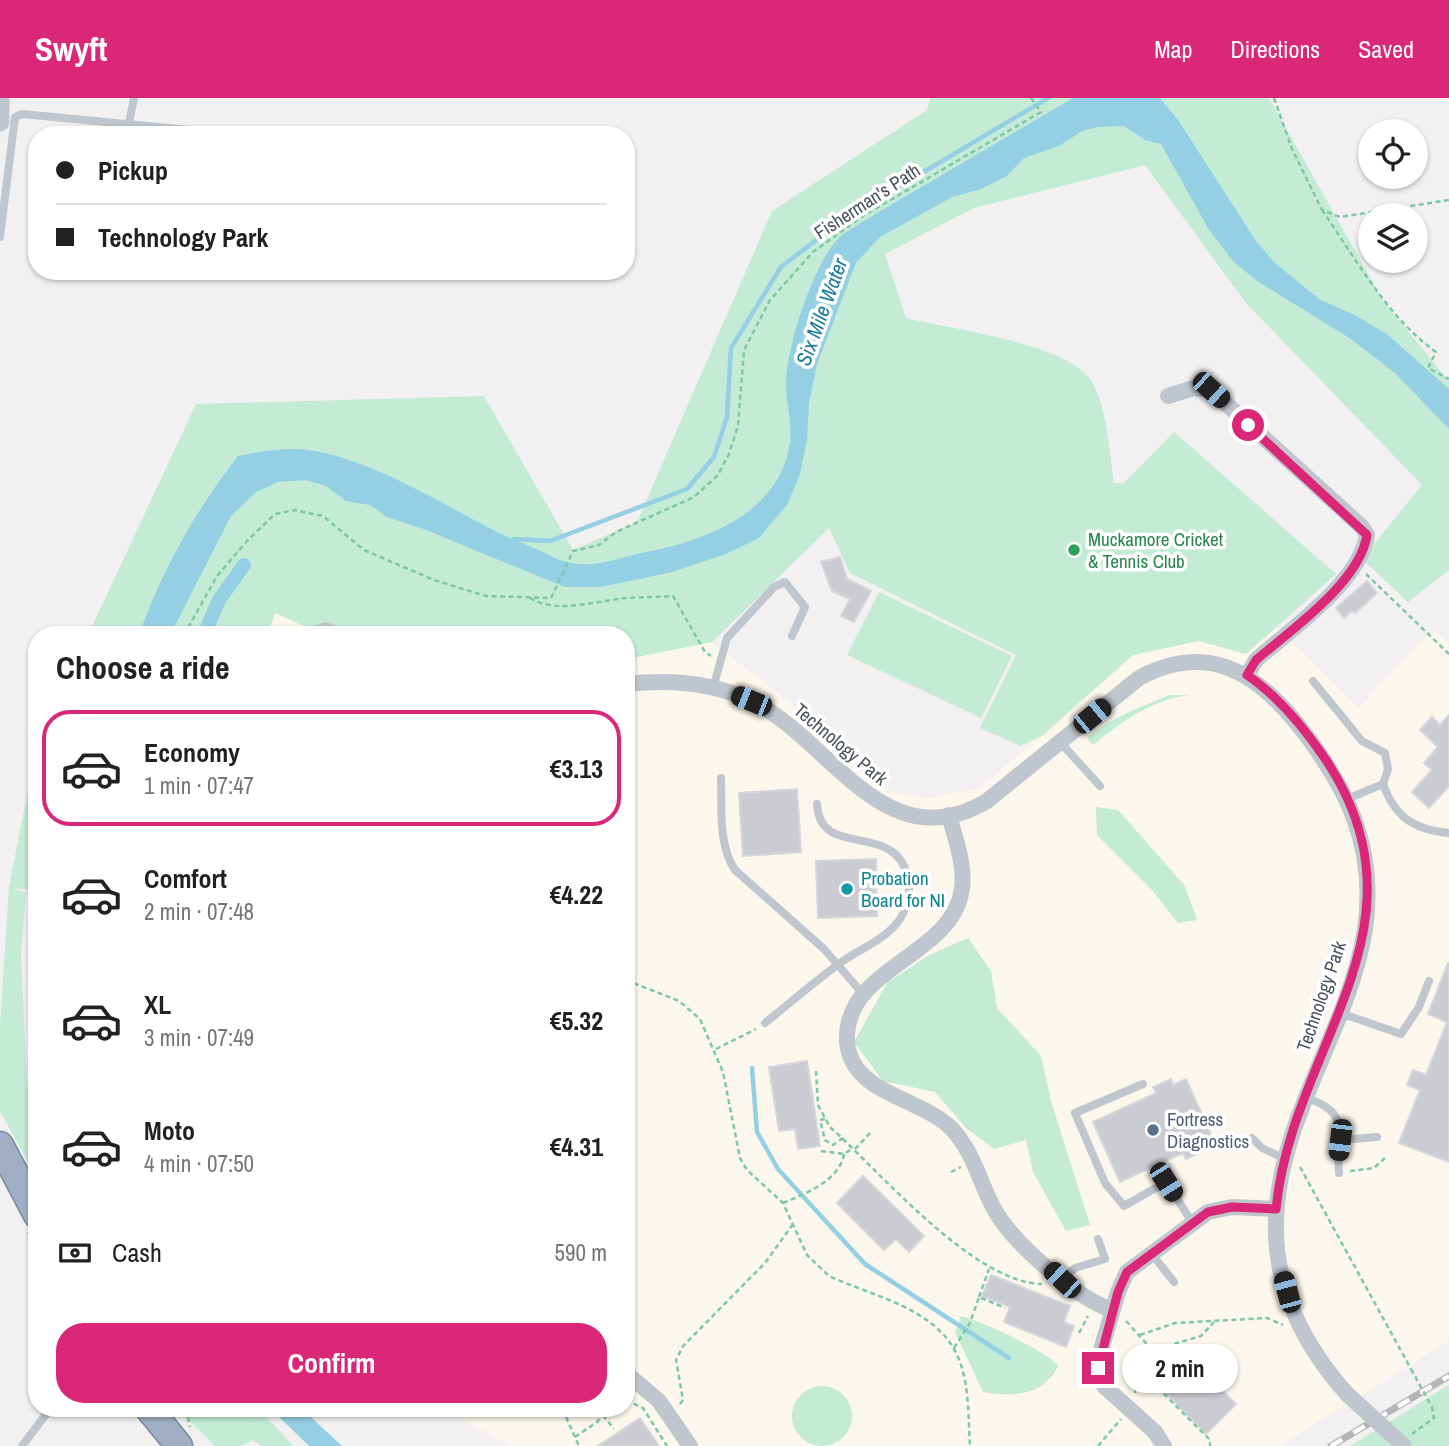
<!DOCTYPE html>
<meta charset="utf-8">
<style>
body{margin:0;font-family:"Archivo Narrow",sans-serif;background:#f6f6f6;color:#202124;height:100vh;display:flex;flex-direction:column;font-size:26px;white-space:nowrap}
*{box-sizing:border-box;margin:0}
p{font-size:23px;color:#757577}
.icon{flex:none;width:38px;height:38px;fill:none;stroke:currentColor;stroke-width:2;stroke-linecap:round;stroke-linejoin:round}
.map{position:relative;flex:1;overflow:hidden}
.details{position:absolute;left:28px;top:528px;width:607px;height:791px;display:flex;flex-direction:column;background:#fff;border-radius:28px;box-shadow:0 2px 5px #0004}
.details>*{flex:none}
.guide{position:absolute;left:28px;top:28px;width:607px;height:154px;border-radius:28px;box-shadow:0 2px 5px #0004;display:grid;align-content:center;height:154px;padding:0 28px;background:#fff}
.controls{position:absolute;left:1358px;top:21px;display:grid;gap:14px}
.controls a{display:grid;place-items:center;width:70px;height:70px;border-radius:50%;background:#fff;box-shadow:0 2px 5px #0004;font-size:35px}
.end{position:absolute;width:32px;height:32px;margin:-16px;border:9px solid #db2777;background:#fff;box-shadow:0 0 0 4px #fff}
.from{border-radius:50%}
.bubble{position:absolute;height:49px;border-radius:24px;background:#fff;box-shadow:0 2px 5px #0004;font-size:23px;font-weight:700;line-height:49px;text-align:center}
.car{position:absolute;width:21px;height:42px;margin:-21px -10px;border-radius:9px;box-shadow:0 0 5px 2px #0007;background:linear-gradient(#222 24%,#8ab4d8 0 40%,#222 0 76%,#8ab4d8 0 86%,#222 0)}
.guide b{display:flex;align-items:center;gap:24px;height:66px;font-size:26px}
.guide b+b{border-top:2px solid #e0e0e0}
.guide i{width:18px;height:18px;background:#202124}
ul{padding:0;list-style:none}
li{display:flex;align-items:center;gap:21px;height:116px;margin:0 14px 10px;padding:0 14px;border:4px solid transparent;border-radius:28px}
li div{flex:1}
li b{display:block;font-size:26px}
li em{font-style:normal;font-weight:700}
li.current{border-color:#db2777}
li>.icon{width:63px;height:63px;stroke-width:1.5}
h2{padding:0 28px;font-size:32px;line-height:84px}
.pay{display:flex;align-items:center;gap:18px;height:77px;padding:0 28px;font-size:26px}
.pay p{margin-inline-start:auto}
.button{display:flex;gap:14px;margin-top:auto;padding:14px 28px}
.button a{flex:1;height:80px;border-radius:28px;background:#db2777;color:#fff;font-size:28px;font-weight:700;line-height:80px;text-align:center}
header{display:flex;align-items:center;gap:42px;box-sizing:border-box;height:98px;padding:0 35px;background:#db2777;color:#fff}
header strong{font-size:33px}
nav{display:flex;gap:38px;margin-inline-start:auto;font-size:24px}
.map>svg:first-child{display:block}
</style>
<header>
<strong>Swyft</strong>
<nav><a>Map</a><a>Directions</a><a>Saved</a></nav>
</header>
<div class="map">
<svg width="1449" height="1348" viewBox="0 0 1449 1348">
<rect width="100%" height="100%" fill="#f2f0f0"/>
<g fill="#fbf7ec">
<polygon points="275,514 324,537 267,537"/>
<polygon points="1277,529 1358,610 1434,531 1449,546 1449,1243 1279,1348 513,1348 441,1311 626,1311 627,561 712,544 798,611 847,660 891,694 928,700 980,690 1133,557 1198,543 1246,556"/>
</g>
<g fill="#c3ebd5">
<path d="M930 0H1269L1384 204 1449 283V472L1408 504 1362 461 1422 387 1246 205 1145 67 974 110 885 156 906 220C952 231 1054 244 1086 276 1106 296 1110 358 1114 385H1124L1174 334 1336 476 1246 556 1198 543 1133 557 1042 638 1020 648 980 630 1016 557 850 475 829 430 712 544 627 561 626 537H324L275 515 267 537H88L196 306 484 298 573 452 637 424 772 113 927 12Z"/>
<polygon points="879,494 1012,558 981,620 847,557"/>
<path d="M1169 597H1195C1159 597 1119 625 1093 647L1087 640C1112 619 1139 610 1169 597Z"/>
<polygon points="37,647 37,793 14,790 26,795 21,856 27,988 37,1009 37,1080 0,1013 0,927 9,789"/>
<polygon points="1096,709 1118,712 1185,788 1197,822 1178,825 1152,792 1097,737"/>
<polygon points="968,840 991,873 997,910 1041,958 1051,1003 1090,1127 1066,1133 1033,1074 1026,1042 994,1051 966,1030 935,994 883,983 854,944 887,885 929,857"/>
<path d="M961 1218C979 1222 1047 1253 1058 1268 1044 1298 1012 1299 983 1294L955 1234Z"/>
<polygon points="1449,1287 1449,1348 1350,1348"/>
<circle cx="822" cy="1318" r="30"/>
<polygon points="177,1311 258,1311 294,1348 262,1348 253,1342 241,1348 215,1348"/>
</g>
<g fill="#95cfe4">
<path d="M1073 0H1160L1178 22 1256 143 1275 165 1319 201 1357 218 1388 237 1449 291V331L1395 275 1351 241 1257 183 1233 163 1209 132 1161 46 1145 42 1124 28 1098 29 1082 33 1059 48 1024 60 1007 78 981 91 952 99 880 139 856 165 817 266 809 305 807 342 800 376 787 407 759 440 726 456 672 474 601 489H565L421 430 387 419 370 407 346 403 326 388 305 382 278 384 256 394 231 418 170 537H139C162 472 196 412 238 358 256 354 277 351 296 351 357 353 441 405 495 433 513 442 531 448 549 457 586 477 613 460 651 453 711 441 781 412 790 344 792 325 787 309 786 291 784 255 812 169 837 142 843 135 854 130 862 124Z"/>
<polygon points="271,1311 302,1311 342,1348 309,1348"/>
</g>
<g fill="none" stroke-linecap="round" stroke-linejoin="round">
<g stroke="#95cfe4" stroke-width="4.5">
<polyline points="514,441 550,443 687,391 714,359 727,319 731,250 781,169 841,123 1048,0"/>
<polyline points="752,970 757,1034 778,1071 865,1166 1009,1260"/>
</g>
<polyline stroke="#95cfe4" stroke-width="14" points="204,537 219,502 244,467"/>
</g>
<g fill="#cbccd2" stroke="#d5d6db" stroke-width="2">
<polygon points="840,459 847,481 871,493 854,524 841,518 850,501 832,493 821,464"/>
<polygon points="1367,483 1377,495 1355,515 1352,513 1344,520 1336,510"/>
<polygon points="1449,617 1449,688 1429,710 1412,694 1432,672 1424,665 1438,649 1420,632 1432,619 1440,627"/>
<polygon points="797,691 801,754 743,758 739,695"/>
<polygon points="876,761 877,818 818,820 816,763"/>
<polygon points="1448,865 1449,865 1449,1064 1399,1045 1420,992 1407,987 1413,972 1426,977 1447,924 1428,916"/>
<polygon points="807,963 820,1048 798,1051 795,1031 779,1033 769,969"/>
<polygon points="1171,981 1173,987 1186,981 1213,1041 1203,1046 1205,1052 1186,1061 1183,1055 1120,1084 1093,1024 1156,995 1153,989"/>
<polygon points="863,1078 924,1138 909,1154 896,1141 884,1152 837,1105"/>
<polygon points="991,1177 1070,1208 1064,1224 1074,1228 1066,1249 1004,1224 1010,1209 982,1198"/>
<polygon points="1161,1257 1176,1272 1189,1259 1236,1306 1206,1336 1145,1274"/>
<polygon points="640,1320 659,1348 598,1348"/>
</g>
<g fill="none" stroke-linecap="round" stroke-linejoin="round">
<defs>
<g id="trunk">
<polyline points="0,1047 37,1117"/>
<polyline points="149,1311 179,1348"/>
</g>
</defs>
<use href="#trunk" stroke="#788ba5" stroke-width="29"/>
<g stroke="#7ec6a6" stroke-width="2.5" stroke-dasharray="5 3.5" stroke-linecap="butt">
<polyline points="1274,0 1292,51 1322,112 1340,119 1449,102"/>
<path d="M1322 112C1356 161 1388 220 1436 254L1428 270 1449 281"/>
<polyline points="1366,476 1449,556"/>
<path d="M530 500C557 517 598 502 628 500 643 499 658 499 673 498L705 554 711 558"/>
<polyline points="184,537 217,478 247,443 275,416 295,412 323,418 364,452 434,482 486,498 551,500 573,453 599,447 616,434 694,399 718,377 729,356 738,328 744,252 770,202 813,154 863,118 1041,14 1031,0"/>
<path d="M626 882 679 903 700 921 723 974 740 1060 747 1072 783 1105 807 1157 829 1178C870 1197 930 1209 954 1251 970 1279 968 1318 970 1348"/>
<polyline points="716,951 756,931"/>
<path d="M816 973 818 1007 830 1029C880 1074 974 1185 1042 1186"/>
<polyline points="825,1021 820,1022 825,1042 833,1047 843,1040"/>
<polyline points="855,1051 872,1033"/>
<polyline points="821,1053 844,1056 853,1050"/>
<polyline points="1300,1069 1411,1271"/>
<polyline points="1350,1073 1374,1070 1385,1060"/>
<polyline points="951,1074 961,1069"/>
<path d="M783 1105C805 1096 840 1082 844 1056"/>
<polyline points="28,1134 37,1150"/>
<polyline points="979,1199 989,1171"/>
<polyline points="1126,1223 1156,1256"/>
<polyline points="1079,1235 1088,1218"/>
<polyline points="1140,1237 1175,1225 1267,1220 1283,1227"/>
<polyline points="954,1250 970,1225 979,1199 1005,1210"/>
<polyline points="1142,1270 1144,1276 1210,1342 1210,1348"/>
<polyline points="1135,1295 1136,1278 1164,1249 1201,1238 1214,1224"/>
<polyline points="626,1302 643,1310 667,1348"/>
<polyline points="680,1306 683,1302 676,1262 683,1248 765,1165 793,1126"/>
<polyline points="186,1311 190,1329"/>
<polyline points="603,1317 614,1331"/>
<polyline points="566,1319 579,1348"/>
<polyline points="1412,1336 1434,1320 1432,1309"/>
<polyline points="575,1339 597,1324 608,1311"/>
<polyline points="1098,1348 1121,1321"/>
</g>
<g stroke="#c0c6cd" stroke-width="8">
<polyline points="129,25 134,0"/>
<polyline points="0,139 15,19 22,16 241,37"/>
<polyline points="301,537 325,528 350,537"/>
<polyline points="1313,583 1362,643 1385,655 1388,671 1383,686 1347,701"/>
<polyline points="713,590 727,540 774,489 785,484 805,509 792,538"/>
<polyline points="1060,644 1100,688"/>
<path d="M721 680C722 710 718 747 735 772L824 851 863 896"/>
<path d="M1383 686C1395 719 1414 732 1449 735"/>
<polyline points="1338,919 1349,918 1401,936 1419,909 1429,883"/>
<path d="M765 925C790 905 814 884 840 865 858 852 884 842 897 825 907 813 911 794 908 779 894 721 820 763 817 706"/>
<polyline points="1143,986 1075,1015 1105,1085 1124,1108 1166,1084 1192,1124"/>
<path d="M1307 1000C1354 1016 1335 1037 1339 1075"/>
<polyline points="1252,1040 1262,1050 1285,1061"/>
<polyline points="1340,1042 1377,1039"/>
<polyline points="1151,1155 1174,1184"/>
<polyline points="1062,1182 1075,1170 1105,1161 1098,1141"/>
<polyline points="22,1348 50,1311"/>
</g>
<g stroke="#c0c6cd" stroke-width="16">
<path d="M1168 298 1194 290 1211 292 1362 429 1367 437C1360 484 1291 531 1256 562L1247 577"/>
<path d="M626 586C669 581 712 584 752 603 831 642 885 764 987 703L1139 580C1204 545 1252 571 1295 623 1346 686 1377 748 1365 831 1349 932 1278 1020 1276 1124 1274 1189 1304 1248 1347 1296"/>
<path d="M949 717C955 740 965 766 962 790 954 857 851 867 847 936 844 995 918 998 951 1030 973 1053 979 1082 993 1109 1012 1145 1075 1199 1112 1212"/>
<polyline points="626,1275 659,1303 690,1348"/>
<polyline points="1164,1348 1155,1334 1104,1288 1099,1279 1099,1259 1118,1194 1127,1174 1208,1114 1232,1109 1276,1111"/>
</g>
<polyline stroke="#c0c6cd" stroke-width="19" points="0,2 0,24"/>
<use href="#trunk" stroke="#a0afc3" stroke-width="26"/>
<defs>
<polyline id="rail" points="1331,1348 1449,1278"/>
</defs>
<use href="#rail" stroke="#b3b5b9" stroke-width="7"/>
<use href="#rail" stroke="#fff" stroke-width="4.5" stroke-dasharray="13" stroke-linecap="butt"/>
<polyline stroke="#7ec6a6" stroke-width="2.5" stroke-dasharray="5 3.5" stroke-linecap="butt" points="1411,1271 1432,1309"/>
<polyline stroke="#c0c6cd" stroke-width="16" points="1347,1296 1404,1348"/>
</g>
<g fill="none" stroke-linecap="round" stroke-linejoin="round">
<path stroke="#db2777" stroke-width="9" d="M1098 1270 1118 1194 1127 1174 1208 1114 1232 1109 1276 1111C1291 949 1437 830 1326 662 1305 631 1278 598 1247 577L1256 562C1291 532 1360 484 1367 437L1248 327"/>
</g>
<circle fill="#2e9e5b" stroke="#fff" stroke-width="2.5" cx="1074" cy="452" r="7"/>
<circle fill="#0f9aa8" stroke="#fff" stroke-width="2.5" cx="847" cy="791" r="7"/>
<circle fill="#5c6f8a" stroke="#fff" stroke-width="2.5" cx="1153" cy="1032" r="7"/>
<g text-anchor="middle" stroke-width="7" stroke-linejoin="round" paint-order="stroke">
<g font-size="19" fill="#4a525c" stroke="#fff">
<text transform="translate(867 103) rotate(-33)" y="7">Fisherman's Path</text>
<text transform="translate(841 646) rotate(40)" y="7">Technology Park</text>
<text transform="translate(1321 898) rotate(-71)" y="7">Technology Park</text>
</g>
<g font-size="19" fill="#27864d" stroke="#fff" text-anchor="start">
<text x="1088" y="448">Muckamore Cricket<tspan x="1088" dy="22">&amp; Tennis Club</tspan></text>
</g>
<g font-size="19" fill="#0d838f" stroke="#fff" text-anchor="start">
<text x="861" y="787">Probation<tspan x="861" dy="22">Board for NI</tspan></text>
</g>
<g font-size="19" fill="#4e5e75" stroke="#fff" text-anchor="start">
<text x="1167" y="1028">Fortress<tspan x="1167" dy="22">Diagnostics</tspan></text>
</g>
<g font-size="21" font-style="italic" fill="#1b7b9e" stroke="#fff">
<text transform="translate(822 214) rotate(-70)" y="7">Six Mile Water</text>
</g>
</g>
</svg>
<div class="controls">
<a><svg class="icon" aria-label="locate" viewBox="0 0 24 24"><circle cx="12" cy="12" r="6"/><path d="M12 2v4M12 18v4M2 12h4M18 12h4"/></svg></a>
<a><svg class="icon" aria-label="layers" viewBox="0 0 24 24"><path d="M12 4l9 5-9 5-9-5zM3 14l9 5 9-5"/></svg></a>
</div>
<i class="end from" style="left:1248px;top:327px"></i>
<i class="end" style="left:1098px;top:1270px"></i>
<div class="bubble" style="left:1122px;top:1246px;width:116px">2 min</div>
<i class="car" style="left:1211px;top:292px;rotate:132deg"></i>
<i class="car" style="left:751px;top:603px;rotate:292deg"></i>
<i class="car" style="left:1092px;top:618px;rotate:51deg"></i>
<i class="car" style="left:1340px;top:1042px;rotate:187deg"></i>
<i class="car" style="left:1166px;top:1084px;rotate:148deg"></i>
<i class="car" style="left:1062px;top:1182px;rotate:313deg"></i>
<i class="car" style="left:1287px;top:1194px;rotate:345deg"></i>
<div class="guide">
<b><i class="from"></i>Pickup</b>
<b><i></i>Technology Park</b>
</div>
<section class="details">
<h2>Choose a ride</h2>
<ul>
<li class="current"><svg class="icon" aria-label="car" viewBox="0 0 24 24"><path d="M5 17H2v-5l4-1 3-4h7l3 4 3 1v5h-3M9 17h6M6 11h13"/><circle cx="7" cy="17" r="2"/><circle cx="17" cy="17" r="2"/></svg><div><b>Economy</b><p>1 min · 07:47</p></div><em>€3.13</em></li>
<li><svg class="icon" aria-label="car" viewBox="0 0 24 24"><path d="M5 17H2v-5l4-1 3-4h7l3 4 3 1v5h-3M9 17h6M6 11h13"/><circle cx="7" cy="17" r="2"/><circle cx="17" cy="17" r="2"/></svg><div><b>Comfort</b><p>2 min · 07:48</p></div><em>€4.22</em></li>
<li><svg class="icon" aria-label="car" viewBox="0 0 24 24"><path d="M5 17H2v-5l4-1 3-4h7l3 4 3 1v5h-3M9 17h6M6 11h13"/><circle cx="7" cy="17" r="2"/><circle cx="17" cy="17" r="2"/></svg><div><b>XL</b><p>3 min · 07:49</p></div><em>€5.32</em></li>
<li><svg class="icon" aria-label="car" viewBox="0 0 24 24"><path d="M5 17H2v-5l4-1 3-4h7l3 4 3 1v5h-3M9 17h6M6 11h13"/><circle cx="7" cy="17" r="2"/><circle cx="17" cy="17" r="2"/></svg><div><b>Moto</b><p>4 min · 07:50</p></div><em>€4.31</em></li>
</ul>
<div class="pay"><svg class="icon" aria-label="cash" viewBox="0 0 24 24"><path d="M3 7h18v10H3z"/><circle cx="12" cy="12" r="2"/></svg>Cash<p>590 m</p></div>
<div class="button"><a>Confirm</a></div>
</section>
</div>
